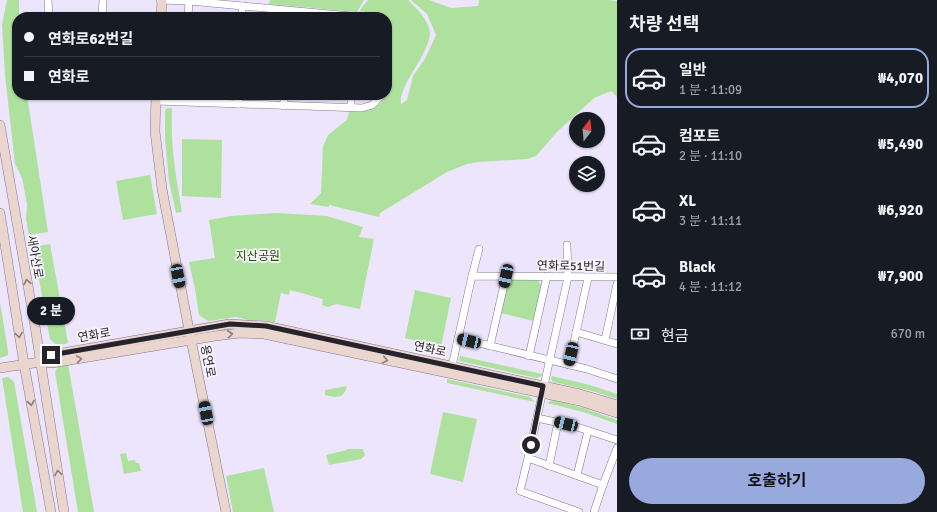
<!DOCTYPE html>
<html lang="ko">
<meta charset="utf-8">
<style>
body{margin:0;font-family:Signika,"Noto Sans KR",sans-serif;background:#20242c;color:#f1f3f6;height:100vh;display:flex;flex-direction:column;font-size:15px;white-space:nowrap}
*{box-sizing:border-box;margin:0}
p{font-size:13px;color:#9ea1a6}
.icon{flex:none;width:22px;height:22px;fill:none;stroke:currentColor;stroke-width:2;stroke-linecap:round;stroke-linejoin:round}
.map{position:relative;flex:1;overflow:hidden}
.details{display:flex;flex-direction:column;background:#171b24;width:320px}
.details>*{flex:none}
.hud{position:absolute;left:12px;top:12px;width:380px;height:88px;border-radius:16px;box-shadow:0 1px 3px #0004;display:grid;align-content:center;height:88px;padding:0 12px;background:#171b24}
.needle{width:26px;rotate:16deg}
.controls{position:absolute;left:569px;top:112px;display:grid;gap:8px}
.controls a{display:grid;place-items:center;width:36px;height:36px;border-radius:50%;background:#171b24;box-shadow:0 1px 3px #0004;font-size:20px}
.end{position:absolute;width:18px;height:18px;margin:-9px;border:5px solid #27232d;background:#fff;box-shadow:0 0 0 2px #fff}
.from{border-radius:50%}
.bubble{position:absolute;height:28px;border-radius:14px;background:#171b24;box-shadow:0 1px 3px #0004;font-size:13px;font-weight:700;line-height:28px;text-align:center}
.car{position:absolute;width:12px;height:24px;margin:-12px -6px;border-radius:5px;box-shadow:0 0 3px 1px #0007;background:linear-gradient(#222 24%,#8ab4d8 0 40%,#222 0 76%,#8ab4d8 0 86%,#222 0)}
.hud b{display:flex;align-items:center;gap:14px;height:38px;font-size:15px}
.hud b+b{border-top:1px solid #363941}
.hud i{width:10px;height:10px;background:#f1f3f6}
ul{padding:0;list-style:none}
li{display:flex;align-items:center;gap:12px;height:60px;margin:0 8px 6px;padding:0 4px;border:2px solid transparent;border-radius:16px}
li div{flex:1}
li b{display:block;font-size:15px}
li em{font-style:normal;font-weight:700}
li.selected{border-color:#97a9dd}
li>.icon{width:36px;height:36px;stroke-width:1.5}
h2{padding:0 12px;font-size:18px;line-height:48px}
.pay{display:flex;align-items:center;gap:10px;height:44px;padding:0 12px;font-size:15px}
.pay p{margin-inline-start:auto}
.primary-button{display:flex;gap:8px;margin-top:auto;padding:8px 12px}
.primary-button a{flex:1;height:46px;border-radius:24px;background:#97a9dd;color:#111;font-size:16px;font-weight:700;line-height:46px;text-align:center}
main{display:flex;flex:1;min-height:0}
.map>svg:first-child{display:block}
</style>
<main>
<div class="map">
<svg width="617" height="512" viewBox="0 0 617 512">
<rect width="100%" height="100%" fill="#ede5fc"/>
<g fill="#afe19e">
<polygon points="7,0 19,0 19,17 17,17 17,95 27,95 48,232 29,235 26,219 27,204 22,178 15,164 5,75 2,24"/>
<polygon points="270,0 364,0 357,12 269,4"/>
<path d="M368 0H408C417 9 429 20 430 33 430 47 412 72 406 84 403 91 400 96 401 104L407 100 413 76 425 59 436 35 427 14 411 0H429L451 8 478 6 479 0H607L617 1V97L611 91 594 98 557 132 536 156 527 159 478 162 467 164 447 172 380 213 379 217 329 205V207L310 204 321 193 323 146 328 135 347 120 349 112C366 111 377 112 386 95H387L388 30 387 28V17H377L367 12 360 11 362 7Z"/>
<path d="M167 108H172C170 144 176 177 182 212L176 213 169 181 165 139V111Z"/>
<polygon points="182,139 222,140 221,198 182,196"/>
<polygon points="150,175 157,214 123,220 116,181"/>
<polygon points="276,213 327,216 363,227 359,237 374,239 360,309 336,304 328,307 322,305 323,299 290,290 289,295 281,293 275,322 260,320 248,320 236,317 208,321 199,315 195,289 189,262 215,258 209,220 231,216"/>
<polygon points="50,244 68,343 58,346 50,339 33,247"/>
<polygon points="511,280 537,280 541,285 533,321 501,313 508,282"/>
<polygon points="415,290 451,298 441,347 405,338"/>
<polygon points="0,302 8,351 8,355 0,358"/>
<polygon points="460,356 542,374 542,376 537,378 459,361"/>
<polygon points="68,364 94,512 78,512 55,372 58,366"/>
<polygon points="552,376 590,385 617,394 617,399 592,391 553,382 551,379"/>
<polygon points="8,377 14,382 37,512 23,512 2,378"/>
<polygon points="447,379 530,397 535,402 447,383"/>
<path d="M347 386C344 399 336 398 325 395V390Z"/>
<polygon points="552,400 584,408 617,420 617,424 583,412 547,403"/>
<polygon points="443,412 477,419 463,482 430,474"/>
<polygon points="347,449 363,449 365,455 361,459 329,465 326,455 347,450"/>
<polygon points="126,453 128,461 135,460 136,463 139,463 141,471 124,474 120,454"/>
<polygon points="264,468 274,512 233,512 226,476"/>
</g>
<g fill="none" stroke-linecap="round" stroke-linejoin="round">
<defs>
<g id="street">
<polyline points="48,0 49,17"/>
<polyline points="160,0 189,1 362,17"/>
<polyline points="102,17 103,0"/>
<polyline points="188,17 189,1"/>
<polyline points="242,17 242,6"/>
<polyline points="156,101 362,108 372,105 382,95"/>
<polyline points="238,104 239,95"/>
<polyline points="284,106 284,95"/>
<polyline points="351,107 351,95"/>
<polyline points="567,245 568,277 528,458 603,485 617,448"/>
<polyline points="472,276 479,249"/>
<polyline points="576,332 617,344"/>
<polyline points="458,338 587,369 617,379"/>
<polyline points="605,340 617,284"/>
<polyline points="490,346 506,276"/>
<polyline points="529,356 547,276"/>
<polyline points="569,365 588,278"/>
<polyline points="452,366 472,276 617,277"/>
<polyline points="537,418 574,426 617,440"/>
<polyline points="528,458 520,491 579,512"/>
<polyline points="549,466 558,422"/>
<polyline points="577,475 588,431"/>
<polyline points="594,512 603,485"/>
</g>
<g id="secondary">
<polyline points="161,17 162,0"/>
<polyline points="156,95 155,131 162,189 189,330 226,512"/>
<polyline points="0,125 35,326 64,512"/>
<polyline points="0,213 24,364 51,512"/>
<polyline points="40,362 51,355 229,324 266,326 580,394 617,405"/>
<polyline points="0,368 40,362 52,363 215,336 240,333 264,334 542,393 580,401 617,413"/>
</g>
</defs>
<use href="#street" stroke="#817892" stroke-width="8"/>
<use href="#secondary" stroke="#817892" stroke-width="10"/>
<use href="#street" stroke="#fff" stroke-width="7"/>
<use href="#secondary" stroke="#ead6ce" stroke-width="9"/>
</g>
<defs><path id="oneway-chevron" d="M-2-3.5L2.5 0L-2 3.5" fill="none" stroke-width="1.6" stroke-linecap="round" stroke-linejoin="round"/></defs>
<g stroke="#887c7e">
<use href="#oneway-chevron" transform="translate(27 282) rotate(-100)"/>
<use href="#oneway-chevron" transform="translate(230 334) rotate(-7)"/>
<use href="#oneway-chevron" transform="translate(19 335) rotate(81)"/>
<use href="#oneway-chevron" transform="translate(79 359) rotate(-9)"/>
<use href="#oneway-chevron" transform="translate(385 360) rotate(12)"/>
<use href="#oneway-chevron" transform="translate(31 403) rotate(80)"/>
<use href="#oneway-chevron" transform="translate(58 473) rotate(-99)"/>
</g>
<g fill="none" stroke-linecap="round" stroke-linejoin="round">
<polyline stroke="#27232d" stroke-width="5" points="51,355 230,324 266,326 543,386 531,445"/>
</g>
<g text-anchor="middle" stroke-width="3.5" stroke-linejoin="round" paint-order="stroke">
<g font-size="12" fill="#1d5100" stroke="#f8f6fc">
<text x="258" y="260">지산공원</text>
</g>
<g font-size="12" fill="#27232d" stroke="#f8f6fc">
<text transform="translate(35 257) rotate(80)" y="4">새아산로</text>
<text transform="translate(571 266) rotate(1)" y="4">연화로51번길</text>
<text transform="translate(94 335) rotate(-10)" y="4">연화로</text>
<text transform="translate(430 349) rotate(12)" y="4">연화로</text>
<text transform="translate(208 361) rotate(79)" y="4">용연로</text>
</g>
</g>
</svg>
<div class="controls">
<a><svg class="needle" viewBox="-14 -14 28 28"><path d="M0-13l5 13h-10z" fill="#e53935"/><path d="M0 13l5-13h-10z" fill="#9ea1a6"/></svg></a>
<a><svg class="icon" aria-label="layers" viewBox="0 0 24 24"><path d="M12 4l9 5-9 5-9-5zM3 14l9 5 9-5"/></svg></a>
</div>
<i class="end from" style="left:531px;top:445px"></i>
<i class="end" style="left:51px;top:355px"></i>
<div class="bubble" style="left:27px;top:297px;width:48px">2 분</div>
<i class="car" style="left:178px;top:276px;rotate:169deg"></i>
<i class="car" style="left:506px;top:276px;rotate:192deg"></i>
<i class="car" style="left:469px;top:341px;rotate:283deg"></i>
<i class="car" style="left:571px;top:354px;rotate:193deg"></i>
<i class="car" style="left:206px;top:413px;rotate:349deg"></i>
<i class="car" style="left:566px;top:424px;rotate:284deg"></i>
<div class="hud">
<b><i class="from"></i>연화로62번길</b>
<b><i></i>연화로</b>
</div>
</div>
<section class="details">
<h2>차량 선택</h2>
<ul>
<li class="selected"><svg class="icon" aria-label="car" viewBox="0 0 24 24"><path d="M5 17H2v-5l4-1 3-4h7l3 4 3 1v5h-3M9 17h6M6 11h13"/><circle cx="7" cy="17" r="2"/><circle cx="17" cy="17" r="2"/></svg><div><b>일반</b><p>1 분 · 11:09</p></div><em>₩4,070</em></li>
<li><svg class="icon" aria-label="car" viewBox="0 0 24 24"><path d="M5 17H2v-5l4-1 3-4h7l3 4 3 1v5h-3M9 17h6M6 11h13"/><circle cx="7" cy="17" r="2"/><circle cx="17" cy="17" r="2"/></svg><div><b>컴포트</b><p>2 분 · 11:10</p></div><em>₩5,490</em></li>
<li><svg class="icon" aria-label="car" viewBox="0 0 24 24"><path d="M5 17H2v-5l4-1 3-4h7l3 4 3 1v5h-3M9 17h6M6 11h13"/><circle cx="7" cy="17" r="2"/><circle cx="17" cy="17" r="2"/></svg><div><b>XL</b><p>3 분 · 11:11</p></div><em>₩6,920</em></li>
<li><svg class="icon" aria-label="car" viewBox="0 0 24 24"><path d="M5 17H2v-5l4-1 3-4h7l3 4 3 1v5h-3M9 17h6M6 11h13"/><circle cx="7" cy="17" r="2"/><circle cx="17" cy="17" r="2"/></svg><div><b>Black</b><p>4 분 · 11:12</p></div><em>₩7,900</em></li>
</ul>
<div class="pay"><svg class="icon" aria-label="cash" viewBox="0 0 24 24"><path d="M3 7h18v10H3z"/><circle cx="12" cy="12" r="2"/></svg>현금<p>670 m</p></div>
<div class="primary-button"><a>호출하기</a></div>
</section>
</main>
